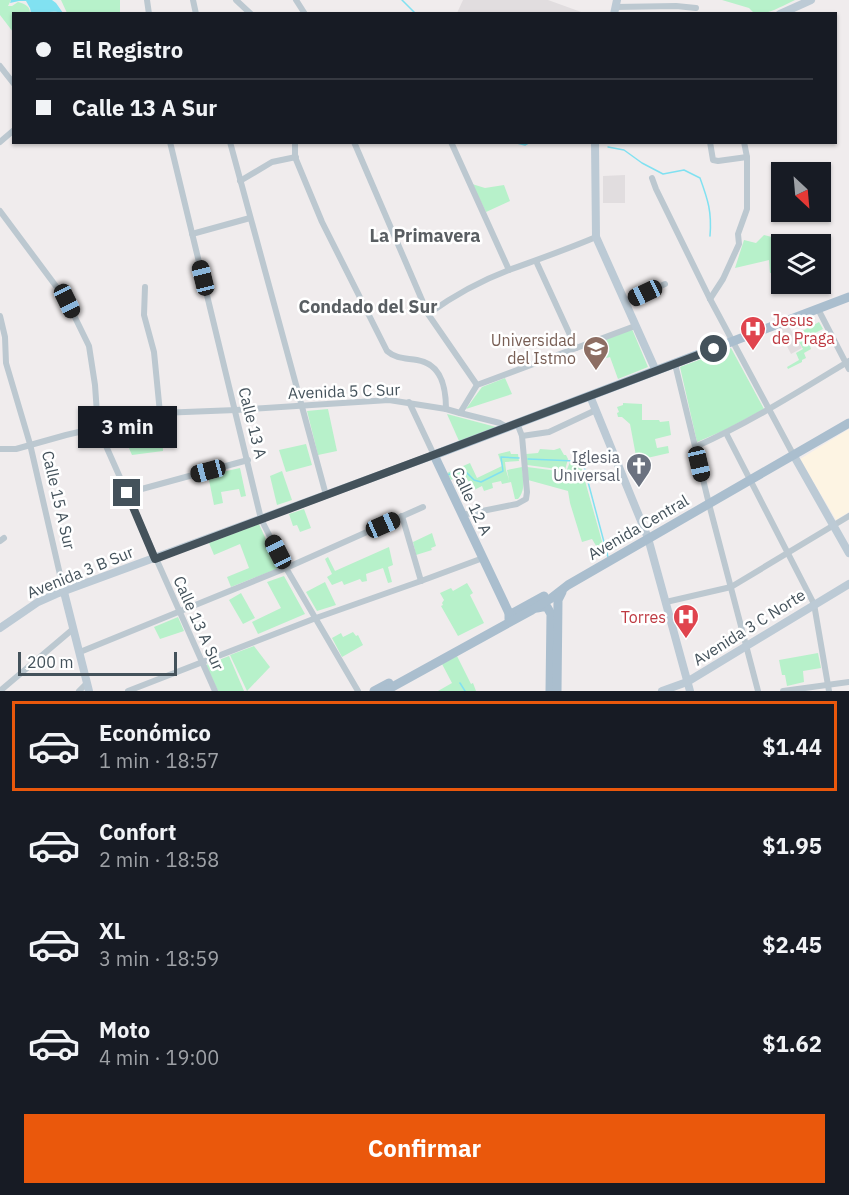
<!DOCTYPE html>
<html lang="es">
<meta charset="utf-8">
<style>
body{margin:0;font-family:"IBM Plex Sans",sans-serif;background:#20242c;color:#f1f3f6;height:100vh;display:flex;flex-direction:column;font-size:22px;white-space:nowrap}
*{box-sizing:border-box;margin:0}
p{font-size:20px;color:#9ea1a6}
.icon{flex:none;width:33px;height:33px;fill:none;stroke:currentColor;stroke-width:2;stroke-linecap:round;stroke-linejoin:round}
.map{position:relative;height:691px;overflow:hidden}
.side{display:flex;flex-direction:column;background:#171b24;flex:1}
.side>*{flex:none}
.guide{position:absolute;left:12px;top:12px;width:825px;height:132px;border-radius:0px;box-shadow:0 2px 4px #0004;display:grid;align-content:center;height:132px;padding:0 24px;background:#171b24}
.needle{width:39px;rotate:154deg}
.controls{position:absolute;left:771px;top:162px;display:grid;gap:12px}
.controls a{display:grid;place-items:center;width:60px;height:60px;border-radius:0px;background:#171b24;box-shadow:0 2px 4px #0004;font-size:30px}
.scale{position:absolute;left:18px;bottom:15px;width:159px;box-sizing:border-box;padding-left:6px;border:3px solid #44525b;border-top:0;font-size:16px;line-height:21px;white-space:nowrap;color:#44525b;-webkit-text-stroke:4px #fff;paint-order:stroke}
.end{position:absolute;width:27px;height:27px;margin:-14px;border:8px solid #44525b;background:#fff;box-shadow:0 0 0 3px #fff}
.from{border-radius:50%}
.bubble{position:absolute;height:42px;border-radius:0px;background:#171b24;box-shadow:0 2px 4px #0004;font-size:20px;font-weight:700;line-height:42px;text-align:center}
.car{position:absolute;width:18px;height:36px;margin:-18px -9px;border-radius:8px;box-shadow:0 0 4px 2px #0007;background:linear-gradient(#222 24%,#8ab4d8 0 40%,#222 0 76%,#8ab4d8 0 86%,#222 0)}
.guide b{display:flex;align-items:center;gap:21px;height:57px;font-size:22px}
.guide b+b{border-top:2px solid #363941}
.guide i{width:15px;height:15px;background:#f1f3f6}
ul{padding:10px 0 0;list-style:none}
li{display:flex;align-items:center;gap:18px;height:90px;margin:0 12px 9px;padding:0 12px;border:3px solid transparent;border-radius:0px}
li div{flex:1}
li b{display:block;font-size:22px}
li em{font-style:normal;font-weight:700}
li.selected{border-color:#ea580c}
li>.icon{width:54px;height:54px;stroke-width:1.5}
.primary-button{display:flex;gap:12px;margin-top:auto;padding:12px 24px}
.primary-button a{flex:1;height:69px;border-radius:0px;background:#ea580c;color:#fff;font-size:24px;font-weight:700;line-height:69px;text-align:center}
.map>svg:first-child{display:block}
</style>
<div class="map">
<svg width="849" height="691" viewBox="0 0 849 691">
<rect width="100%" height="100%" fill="#f0eced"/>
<polygon fill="#fdf4e3" points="849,429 849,512 836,520 800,459"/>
<g fill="#e1dddf">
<polygon points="463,0 548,0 584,13 457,13"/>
<polygon points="625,175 625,203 603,203 603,176"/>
<polygon points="788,325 802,348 791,354 778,329"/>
</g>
<g fill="#b7f1ca">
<path d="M0 0H11L8 6H12L18 2C25 4 30 6 30 13L14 14 13 32 0 15Z"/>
<polygon points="61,0 120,0 120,13 67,13"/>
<path d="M722 0H795C782 6 770 14 755 14L749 8Z"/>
<polygon points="472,184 485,188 504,185 510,201 486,212"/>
<polygon points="764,235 800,244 782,244 781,270 770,273 769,260 735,268 744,240 756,243"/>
<polygon points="819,322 823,329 809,336 813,344 810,346 811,349 804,353 806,358 802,360 802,362 788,369 787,367 799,360 796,353 803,349 795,335"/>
<polygon points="632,329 648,367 618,379 610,357 603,359 597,343"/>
<polygon points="731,348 764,409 725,430 697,442 680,367"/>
<polygon points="505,378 512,394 466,409 482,387"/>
<polygon points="623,403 642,404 642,420 659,420 660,422 669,421 671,435 655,439 657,448 668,446 669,453 647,458 648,469 629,474 628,472 642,465 638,455 636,456 630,424 622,417 618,417 617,413 619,412 617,407 623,405"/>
<polygon points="328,409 337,451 318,455 307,411"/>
<polygon points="447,414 496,427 459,441"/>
<polygon points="162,416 163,451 132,455 128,446 131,444 129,439 131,437 127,428 124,428 124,423"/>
<polygon points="306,444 312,465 286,472 279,450"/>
<polygon points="560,448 564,455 566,455 568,459 565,470 527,465 526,454 538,453 540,449 554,450"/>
<path d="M510 451 511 454H518L519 461 505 462 506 470 509 480 507 470 522 467C523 478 526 490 518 499H515L511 482 502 484 501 481 492 483 493 488 484 491 482 486 474 490 465 476 461 478 459 476 451 480 447 473 470 463 477 478 502 466 498 454Z"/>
<polygon points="570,462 580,463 605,552 601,554 592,539 582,542 570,503 568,491 528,480 527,467 566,472"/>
<polygon points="240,468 246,496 241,497 239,489 221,492 223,503 214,505 208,475"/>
<polygon points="282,471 292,500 277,505 270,476"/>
<polygon points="304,509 311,528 300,532 297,525 293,526 289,514"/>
<polygon points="259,524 279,568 231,587 227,577 249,568 240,544 214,555 209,543"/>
<polygon points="432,533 436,546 431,548 432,550 416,555 413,542"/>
<polygon points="389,547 393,565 388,567 392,582 388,583 383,568 366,574 367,581 362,582 360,579 344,585 342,581 332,585 327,577 332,574 325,559 328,557 335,571"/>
<polygon points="284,576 305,614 258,634 252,622 281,608 267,582"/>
<polygon points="325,582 336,605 317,611 306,592"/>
<polygon points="467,583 473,593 470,595 484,623 458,636 441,606 443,605 442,603 444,600 440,593 451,588 453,591"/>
<polygon points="241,593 255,618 243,624 229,600"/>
<polygon points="178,617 184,631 160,639 154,627"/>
<polygon points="353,632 356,636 358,635 363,645 342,657 332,638 341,633 343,637"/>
<polygon points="254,646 270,667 247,691 230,655"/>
<polygon points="818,653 821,668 803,671 804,682 787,686 785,675 782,675 779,660"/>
<polygon points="229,656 244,691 218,691 206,665"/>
<polygon points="457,656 471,684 473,683 476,691 438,691 452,683 442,664"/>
</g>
<path fill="#81e1f1" d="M11 0H52L56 3 63 13C50 10 44 14 31 13L30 8 26 1H19L10 3Z"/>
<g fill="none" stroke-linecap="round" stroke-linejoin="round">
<g stroke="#81e1f1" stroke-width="1.5">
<polyline points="402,0 416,14"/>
<polyline points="513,142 525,145 530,142"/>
<path d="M608 147 624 150 642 163 663 174 684 170 700 178C708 200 712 212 710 236"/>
<polyline points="528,459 575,461 583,463 608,557"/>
<polyline points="447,475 464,470 474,480 481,482 503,471 501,457 519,458"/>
<polyline points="460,683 465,691"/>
</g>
<g stroke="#bcc8d0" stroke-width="6">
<polyline points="147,0 149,14"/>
<polyline points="193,0 196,14"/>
<polyline points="236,0 251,14"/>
<polyline points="296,0 305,14"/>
<polyline points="615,7 676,6 696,8"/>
<polyline points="0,66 14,84"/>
<polyline points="0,142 14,130"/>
<polyline points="170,142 261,519 286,568 358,691"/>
<polyline points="230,142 326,495"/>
<path d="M295 142V157L322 222 387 351C396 359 406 358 417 360 442 364 446 388 446 409"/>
<polyline points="354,142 428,314 477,385"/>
<polyline points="451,142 509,270"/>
<polyline points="710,142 713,160 718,161 747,157"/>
<polyline points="652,178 656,189 710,299 794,456"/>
<polyline points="240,181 272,162 296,157"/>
<polyline points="0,211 67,301 89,346 95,385 98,428 215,691"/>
<polyline points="192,234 250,218"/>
<polyline points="536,261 576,348"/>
<polyline points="145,287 144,315 154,352 160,413"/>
<polyline points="710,299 723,279 739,244 738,234 747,209 747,157 744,142"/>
<polyline points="625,302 665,284"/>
<polyline points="818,309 849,369"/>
<path d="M428 314C453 296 480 281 509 270 539 259 568 249 596 237"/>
<polyline points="0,316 5,337 6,363 30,444 64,592"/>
<polyline points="675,364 709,504 758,691"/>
<polyline points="409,402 434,455"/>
<polyline points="460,413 500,423 507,427"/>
<polyline points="726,433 814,604 829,691"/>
<polyline points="522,436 549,432 596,410"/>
<path d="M695 447C749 423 798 392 849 361"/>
<polyline points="0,449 16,449 66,435 160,413 236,410 389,400 446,409 460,413 477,385 635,326"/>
<polyline points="127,493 248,460"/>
<polyline points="462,515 517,504 526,499 527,492 522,436 517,423"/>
<polyline points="402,516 421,581"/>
<polyline points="0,541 4,538"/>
<polyline points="666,602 731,587 849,516"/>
<polyline points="80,652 286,568 423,507"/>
<polyline points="0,691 73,629"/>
<polyline points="79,691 87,683"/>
<polyline points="128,691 316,618 421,581 483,558"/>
<polyline points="783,691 849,682"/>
</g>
<g stroke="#bccad5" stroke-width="8">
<polyline points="614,14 617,0"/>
<polyline points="780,14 811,0"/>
<polyline points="595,142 596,237 656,371"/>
<polyline points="590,396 648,538 690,691"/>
<polyline points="794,456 849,553"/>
<polyline points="64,592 89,691"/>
<polyline points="0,628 38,602 56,594 434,455"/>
<polyline points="662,691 687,682 849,584"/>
</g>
<g stroke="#aabece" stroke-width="9">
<polyline points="537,608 542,607 547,607 551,614 550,691"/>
<polyline points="509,613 513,613 544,596"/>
<polyline points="509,619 509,613 434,455 849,297"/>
<polyline points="374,691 389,683"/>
<polyline points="385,691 532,610 550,599 568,585 849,423"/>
<polyline points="557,691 558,600 562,592"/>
</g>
</g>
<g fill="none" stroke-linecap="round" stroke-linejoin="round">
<polyline stroke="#44525b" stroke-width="8" points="127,493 155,559 444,451 714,349"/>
</g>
<defs>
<symbol id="hospital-pin" viewBox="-11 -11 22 30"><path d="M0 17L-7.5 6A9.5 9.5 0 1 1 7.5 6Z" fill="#e0444e" stroke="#fff"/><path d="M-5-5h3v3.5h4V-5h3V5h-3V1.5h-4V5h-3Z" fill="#fff"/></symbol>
<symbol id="university-pin" viewBox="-11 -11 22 30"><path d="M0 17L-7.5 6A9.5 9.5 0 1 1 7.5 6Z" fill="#8d6e63" stroke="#fff"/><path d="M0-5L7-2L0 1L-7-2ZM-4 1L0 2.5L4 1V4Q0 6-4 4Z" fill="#fff"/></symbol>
<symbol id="church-pin" viewBox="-11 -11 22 30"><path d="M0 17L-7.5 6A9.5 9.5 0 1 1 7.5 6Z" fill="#6b7280" stroke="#fff"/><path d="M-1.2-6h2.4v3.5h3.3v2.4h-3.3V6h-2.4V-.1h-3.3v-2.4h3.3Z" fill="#fff"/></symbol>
</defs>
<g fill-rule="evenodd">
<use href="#hospital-pin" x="738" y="314" width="30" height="40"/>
<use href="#university-pin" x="581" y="334" width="30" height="40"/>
<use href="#church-pin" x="624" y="451" width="30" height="40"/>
<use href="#hospital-pin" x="671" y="602" width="30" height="40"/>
</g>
<g text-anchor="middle" stroke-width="5" stroke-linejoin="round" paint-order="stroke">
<g font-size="16" fill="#be3a42" stroke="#fff" text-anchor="start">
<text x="772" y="326">Jesus<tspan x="772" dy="18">de Praga</tspan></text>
<text x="666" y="623" text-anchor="end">Torres</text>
</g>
<g font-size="16" fill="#785e54" stroke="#fff" text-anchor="end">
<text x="576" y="346">Universidad<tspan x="576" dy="18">del Istmo</tspan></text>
</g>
<g font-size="16" fill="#44525b" stroke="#fff">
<text transform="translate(344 391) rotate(-2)" y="6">Avenida 5 C Sur</text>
<text transform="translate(253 423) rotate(76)" y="6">Calle 13 A</text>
<text transform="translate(59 500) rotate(77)" y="6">Calle 15 A Sur</text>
<text transform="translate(472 501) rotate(65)" y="6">Calle 12 A</text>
<text transform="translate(638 527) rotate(-30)" y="6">Avenida Central</text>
<text transform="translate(80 572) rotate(-22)" y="6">Avenida 3 B Sur</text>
<text transform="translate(199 623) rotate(66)" y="6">Calle 13 A Sur</text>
<text transform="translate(749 627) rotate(-32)" y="6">Avenida 3 C Norte</text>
</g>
<g font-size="16" fill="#5b616d" stroke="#fff" text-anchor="end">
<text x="620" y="463">Iglesia<tspan x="620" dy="18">Universal</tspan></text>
</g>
<g font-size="18" font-weight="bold" fill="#595e62" stroke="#fff">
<text x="425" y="242">La Primavera</text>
<text x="368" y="313">Condado del Sur</text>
</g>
</g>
</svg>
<div class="controls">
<a><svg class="needle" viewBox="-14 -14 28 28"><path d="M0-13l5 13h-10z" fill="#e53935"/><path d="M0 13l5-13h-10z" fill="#9ea1a6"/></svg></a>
<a><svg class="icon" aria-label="layers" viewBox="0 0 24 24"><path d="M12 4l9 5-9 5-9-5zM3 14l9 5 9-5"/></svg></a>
</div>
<div class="scale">200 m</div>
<i class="end from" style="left:714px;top:349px"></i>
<i class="end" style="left:127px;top:493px"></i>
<div class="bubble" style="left:78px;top:406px;width:99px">3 min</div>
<i class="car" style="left:203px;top:278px;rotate:346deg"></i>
<i class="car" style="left:645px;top:293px;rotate:245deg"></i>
<i class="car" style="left:67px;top:301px;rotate:154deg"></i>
<i class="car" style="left:699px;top:464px;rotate:167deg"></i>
<i class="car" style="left:208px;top:471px;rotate:255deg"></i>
<i class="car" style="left:383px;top:525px;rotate:66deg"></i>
<i class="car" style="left:278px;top:552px;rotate:333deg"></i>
<div class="guide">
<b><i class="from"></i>El Registro</b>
<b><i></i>Calle 13 A Sur</b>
</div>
</div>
<section class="side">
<ul>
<li class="selected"><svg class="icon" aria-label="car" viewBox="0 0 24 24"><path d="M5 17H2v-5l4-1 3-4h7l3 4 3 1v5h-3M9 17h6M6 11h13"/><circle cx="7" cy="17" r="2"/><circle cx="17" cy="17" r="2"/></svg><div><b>Económico</b><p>1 min · 18:57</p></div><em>$1.44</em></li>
<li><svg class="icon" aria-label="car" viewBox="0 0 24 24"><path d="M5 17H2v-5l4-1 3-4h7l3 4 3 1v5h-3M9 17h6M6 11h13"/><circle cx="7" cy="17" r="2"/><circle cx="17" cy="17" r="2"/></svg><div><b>Confort</b><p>2 min · 18:58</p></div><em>$1.95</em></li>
<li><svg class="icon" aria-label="car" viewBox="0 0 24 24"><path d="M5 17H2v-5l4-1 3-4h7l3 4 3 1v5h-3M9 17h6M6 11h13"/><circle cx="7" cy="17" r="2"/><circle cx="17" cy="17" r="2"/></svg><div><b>XL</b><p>3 min · 18:59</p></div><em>$2.45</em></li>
<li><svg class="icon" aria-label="car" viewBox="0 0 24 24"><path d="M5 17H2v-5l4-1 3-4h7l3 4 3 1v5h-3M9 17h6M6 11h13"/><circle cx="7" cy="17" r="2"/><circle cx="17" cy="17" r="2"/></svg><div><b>Moto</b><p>4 min · 19:00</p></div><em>$1.62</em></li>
</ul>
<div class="primary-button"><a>Confirmar</a></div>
</section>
